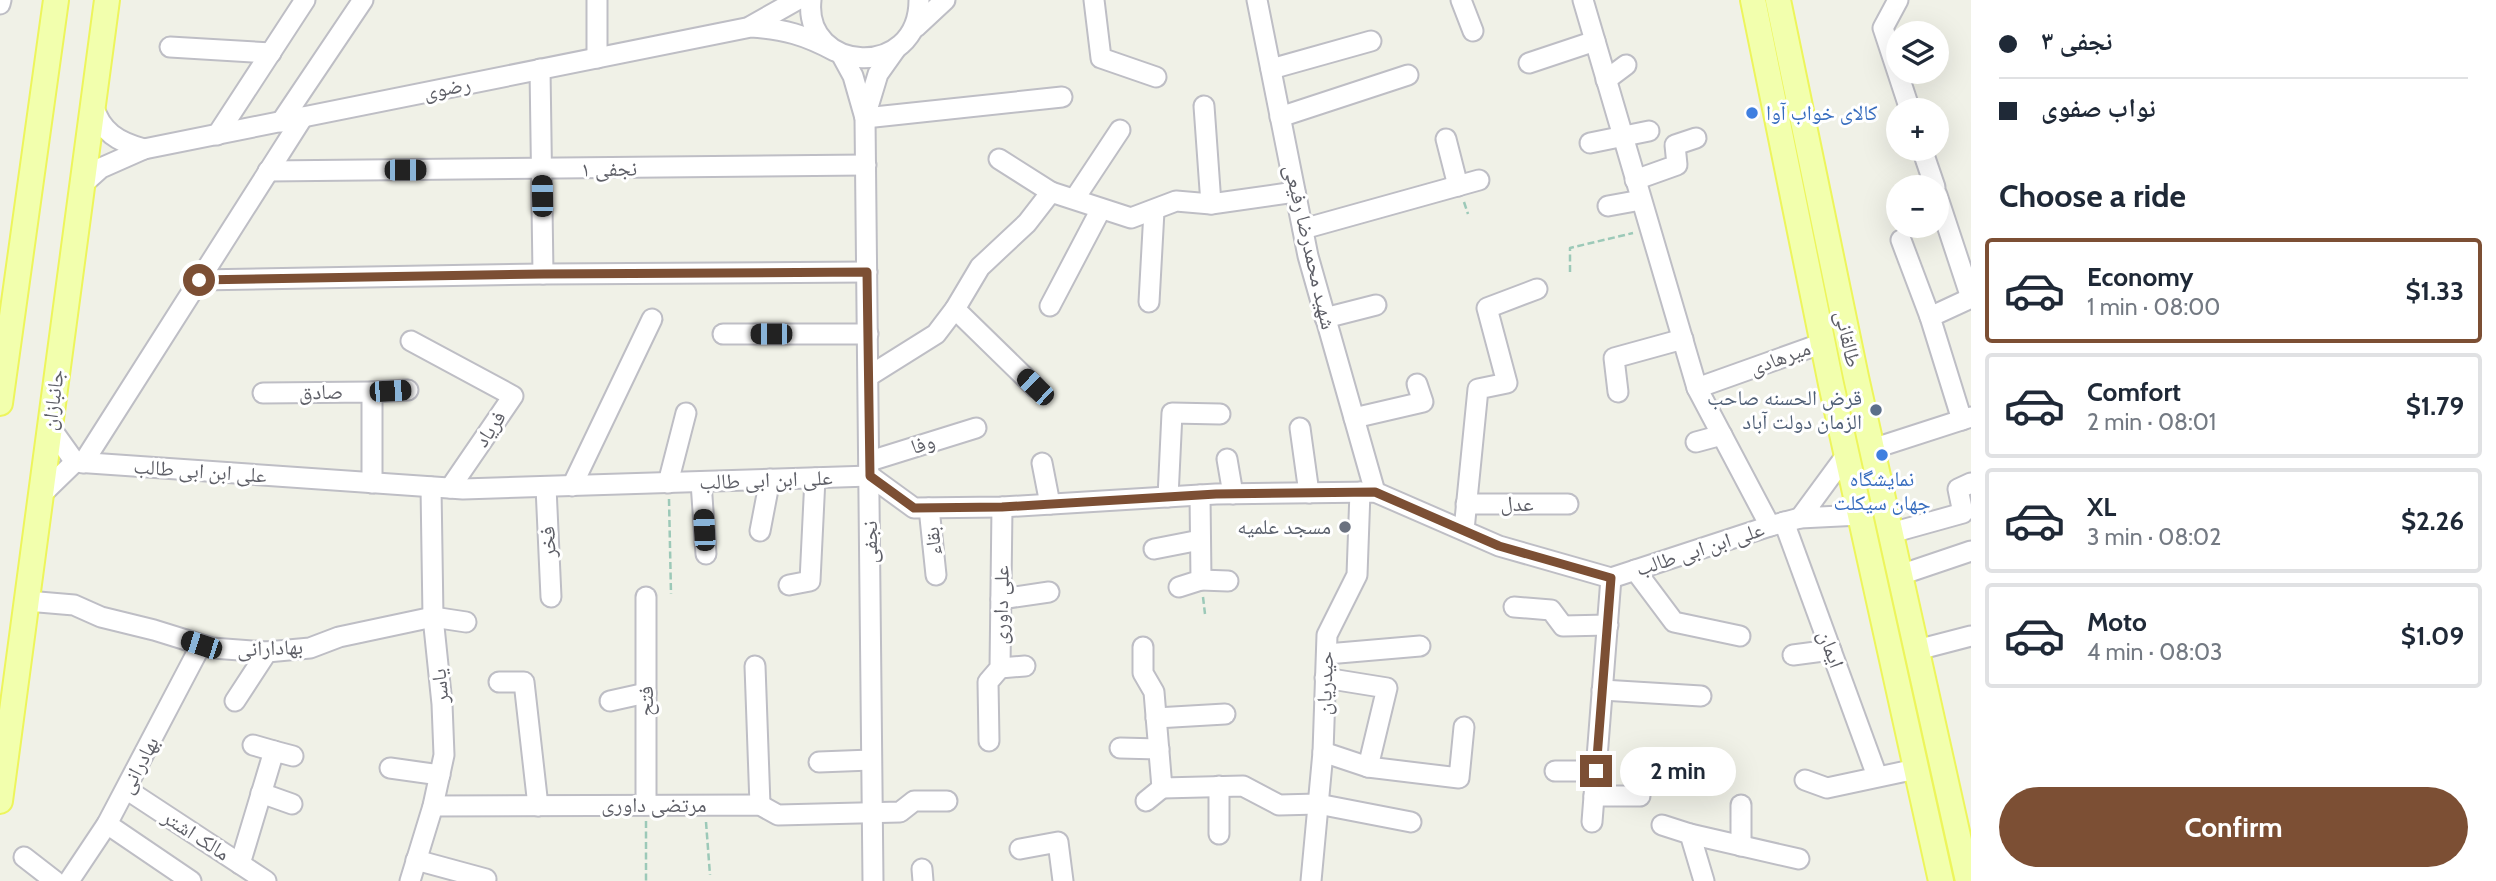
<!DOCTYPE html>
<meta charset="utf-8">
<style>
body{margin:0;font-family:Cabin,"Noto Naskh Arabic",sans-serif;background:#f2f2f3;color:#1f2937;height:100vh;display:flex;flex-direction:column;font-size:26px;white-space:nowrap}
*{box-sizing:border-box;margin:0}
p{font-size:23px;color:#747a83}
.icon{flex:none;width:38px;height:38px;fill:none;stroke:currentColor;stroke-width:2;stroke-linecap:round;stroke-linejoin:round}
.map{position:relative;flex:1;overflow:hidden}
.drawer{display:flex;flex-direction:column;background:#fff;width:525px}
.drawer>*{flex:none}
.hud{display:grid;align-content:center;height:154px;padding:0 28px;background:#fff}
.controls{position:absolute;left:1886px;top:21px;display:grid;gap:14px}
.controls a{display:grid;place-items:center;width:63px;height:63px;border-radius:50%;background:#fff;box-shadow:0 7px 28px #0002;font-size:35px}
.end{position:absolute;width:32px;height:32px;margin:-16px;border:9px solid #7c4f34;background:#fff;box-shadow:0 0 0 4px #fff}
.from{border-radius:50%}
.bubble{position:absolute;height:49px;border-radius:24px;background:#fff;box-shadow:0 7px 28px #0002;font-size:23px;font-weight:800;line-height:49px;text-align:center}
.car{position:absolute;width:21px;height:42px;margin:-21px -10px;border-radius:9px;box-shadow:0 0 5px 2px #0007;background:linear-gradient(#222 24%,#8ab4d8 0 40%,#222 0 76%,#8ab4d8 0 86%,#222 0)}
.hud b{display:flex;align-items:center;gap:24px;height:66px;font-size:26px}
.hud b+b{border-top:2px solid #e0e1e3}
.hud i{width:18px;height:18px;background:#1f2937}
ul{padding:0;list-style:none}
li{display:flex;align-items:center;gap:21px;height:105px;margin:0 14px 10px;padding:0 14px;border:4px solid #e0e1e3;border-radius:7px}
li div{flex:1}
li b{display:block;font-size:26px}
li em{font-style:normal;font-weight:800}
li.selected{border-color:#7c4f34}
li>.icon{width:63px;height:63px;stroke-width:1.5}
h2{padding:0 28px;font-size:32px;line-height:84px}
.primary-button{display:flex;gap:14px;margin-top:auto;padding:14px 28px}
.primary-button a{flex:1;height:80px;border-radius:42px;background:#7c4f34;color:#fff;font-size:28px;font-weight:800;line-height:80px;text-align:center}
main{display:flex;flex:1;min-height:0}
.map>svg:first-child{display:block}
</style>
<main>
<div class="map">
<svg width="1971" height="881" viewBox="0 0 1971 881">
<rect width="100%" height="100%" fill="#f0f1e7"/>
<g fill="none" stroke-linecap="round" stroke-linejoin="round">
<defs>
<g id="minor">
<polyline points="597,0 597,58"/>
<path d="M811 0C803 73 919 81 919 0"/>
<polyline points="1094,0 1101,58 1156,77"/>
<polyline points="1257,0 1308,256 1375,492"/>
<polyline points="1461,0 1473,31"/>
<polyline points="1583,0 1697,388 1770,526"/>
<polyline points="1898,0 1883,28 1910,110"/>
<polyline points="0,4 1,0"/>
<polyline points="751,26 797,0"/>
<polyline points="916,27 945,0"/>
<polyline points="170,47 271,53"/>
<polyline points="841,54 853,76 865,118 873,881"/>
<polyline points="1529,63 1595,41"/>
<polyline points="540,69 543,274"/>
<polyline points="1271,69 1371,41"/>
<polyline points="1606,80 1626,65"/>
<path d="M93 105C101 132 118 142 144 149"/>
<polyline points="1204,106 1211,204"/>
<polyline points="865,117 878,74 895,50"/>
<polyline points="1280,117 1408,75"/>
<polyline points="865,118 1062,97"/>
<polyline points="281,122 363,0"/>
<polyline points="217,135 305,0"/>
<polyline points="1446,139 1458,186"/>
<polyline points="1590,143 1649,131"/>
<polyline points="1922,149 1935,187"/>
<polyline points="999,159 1051,192"/>
<polyline points="268,171 866,165"/>
<polyline points="1635,180 1677,165 1675,145 1696,138"/>
<path d="M82 185 101 168 144 149 751 27C784 29 805 35 835 51"/>
<polyline points="1937,195 1971,298"/>
<polyline points="1075,198 1120,130"/>
<polyline points="1608,206 1641,200"/>
<polyline points="1303,229 1479,180"/>
<polyline points="1901,240 1930,317"/>
<polyline points="199,280 543,274 867,272"/>
<polyline points="1149,302 1154,211"/>
<polyline points="1050,306 1101,209"/>
<polyline points="955,309 1035,387"/>
<polyline points="1325,318 1376,305"/>
<polyline points="723,334 868,334"/>
<polyline points="411,341 513,396 450,488"/>
<polyline points="869,376 936,334 955,309 980,267 1027,223 1051,192 1131,218 1176,201 1211,204 1295,192"/>
<polyline points="1697,388 1823,343"/>
<polyline points="372,392 408,390"/>
<polyline points="1618,392 1614,358 1683,339"/>
<polyline points="263,393 372,392 372,483"/>
<polyline points="1354,418 1423,402 1417,384"/>
<polyline points="1962,420 1930,317 1971,298"/>
<polyline points="1300,428 1309,493"/>
<polyline points="1696,442 1722,435"/>
<polyline points="1872,449 1971,417"/>
<polyline points="1847,454 1800,518 1860,515"/>
<polyline points="1227,459 1233,494"/>
<polyline points="870,461 976,428"/>
<polyline points="75,462 463,489 870,476 914,508 1002,507 1216,494 1375,492 1499,546 1611,578 1770,526 1800,518"/>
<polyline points="83,463 303,117"/>
<polyline points="1042,463 1050,504"/>
<polyline points="701,482 706,554"/>
<polyline points="668,483 686,413"/>
<polyline points="572,486 652,319"/>
<polyline points="546,487 551,597"/>
<polyline points="41,495 75,462 50,427"/>
<polyline points="1168,497 1172,413 1220,414"/>
<polyline points="1466,504 1568,504"/>
<polyline points="929,508 936,575"/>
<polyline points="1784,522 1877,776"/>
<polyline points="1464,530 1478,389 1507,383 1487,308 1537,289"/>
<polyline points="760,531 770,479"/>
<polyline points="1891,533 1963,513 1958,489 1971,483"/>
<polyline points="1154,549 1200,540"/>
<polyline points="1635,570 1674,622 1740,636"/>
<polyline points="1900,575 1971,551"/>
<polyline points="1201,580 1228,581"/>
<polyline points="789,585 810,581 815,478"/>
<polyline points="1179,587 1201,580 1200,495"/>
<polyline points="1001,599 1049,592"/>
<polyline points="27,601 74,605 101,617 154,630 212,648 267,652 310,648 339,637 433,617 466,622"/>
<polyline points="1514,607 1551,610 1563,626 1608,625"/>
<polyline points="1143,647 1143,673 1154,692 1162,788 1243,786 1279,805 1318,804 1411,822"/>
<polyline points="1917,650 1971,636"/>
<polyline points="1327,654 1420,646"/>
<polyline points="1793,655 1831,650"/>
<polyline points="755,666 760,805"/>
<polyline points="1000,668 1025,666"/>
<polyline points="1325,678 1387,688 1368,767"/>
<polyline points="499,682 524,682 538,806"/>
<polyline points="1602,690 1701,696"/>
<polyline points="235,701 267,652"/>
<polyline points="610,701 646,693"/>
<polyline points="1156,718 1225,714"/>
<polyline points="989,741 988,682 1000,668 1002,507"/>
<polyline points="253,745 274,751"/>
<polyline points="1120,748 1159,749"/>
<polyline points="1323,752 1368,767 1459,778 1464,727"/>
<polyline points="819,762 871,760"/>
<polyline points="390,768 440,775"/>
<polyline points="1555,771 1596,771"/>
<polyline points="1805,780 1827,788 1916,769"/>
<polyline points="1219,786 1219,834"/>
<polyline points="126,789 266,881"/>
<polyline points="261,793 292,804"/>
<polyline points="1594,796 1640,796"/>
<polyline points="1146,801 1162,788"/>
<polyline points="646,805 646,597"/>
<polyline points="433,806 760,805 778,815 900,812 914,801 947,801"/>
<polyline points="1592,822 1611,578"/>
<polyline points="107,824 191,881"/>
<polyline points="1662,825 1690,834 1704,881"/>
<polyline points="1690,834 1799,859"/>
<polyline points="1741,846 1741,805"/>
<polyline points="1020,849 1058,842 1063,881"/>
<polyline points="24,857 55,881"/>
<polyline points="416,860 486,879"/>
<polyline points="240,864 274,751 293,756"/>
<polyline points="922,869 923,881"/>
<polyline points="69,881 107,824 201,645"/>
<polyline points="410,881 433,806 444,755 442,704 433,617 431,487"/>
<polyline points="1311,881 1323,752 1327,635 1357,575 1360,492"/>
</g>
<g id="major">
<polyline points="1753,0 1831,384 1941,881"/>
<polyline points="1778,0 1856,377 1968,881"/>
<polyline points="0,403 56,0"/>
<polyline points="0,801 107,0"/>
</g>
</defs>
<use href="#minor" stroke="#bebec5" stroke-width="23"/>
<use href="#major" stroke="#edf55c" stroke-width="28"/>
<g stroke="#9cc9b8" stroke-width="2.5" stroke-dasharray="7 3.5" stroke-linecap="butt">
<polyline points="1464,202 1468,214"/>
<polyline points="1570,272 1570,248 1633,233"/>
<polyline points="669,499 671,594"/>
<polyline points="1203,597 1205,614"/>
<polyline points="646,821 646,881"/>
<polyline points="706,822 710,875"/>
</g>
<use href="#minor" stroke="#fff" stroke-width="19"/>
<use href="#major" stroke="#f2ffad" stroke-width="24"/>
</g>
<g fill="none" stroke-linecap="round" stroke-linejoin="round">
<polyline stroke="#7c4f34" stroke-width="9" points="199,280 543,274 867,272 870,476 914,508 1002,507 1216,494 1375,492 1499,546 1611,578 1596,771"/>
</g>
<g fill="#3f7fe0" stroke="#fff" stroke-width="2.5">
<circle cx="1752" cy="113" r="7"/>
<circle cx="1882" cy="455" r="7"/>
</g>
<circle fill="#5c6f8a" stroke="#fff" stroke-width="2.5" cx="1876" cy="410" r="7"/>
<circle fill="#6b7280" stroke="#fff" stroke-width="2.5" cx="1345" cy="527" r="7"/>
<g text-anchor="middle" stroke-width="6" stroke-linejoin="round" paint-order="stroke">
<g font-size="21" fill="#5e5f67" stroke="#fff">
<text transform="translate(447 88) rotate(-11)" y="7">رضوی</text>
<text transform="translate(609 169) rotate(-1)" y="7">نجفی ۱</text>
<text transform="translate(1310 247) rotate(77)" y="7">شهید محمدرضا رفیعی</text>
<text transform="translate(1848 339) rotate(78)" y="7">طالقانی</text>
<text transform="translate(1780 358) rotate(-20)" y="7">میرهادی</text>
<text transform="translate(321 392) rotate(-1)" y="7">صادق</text>
<text transform="translate(53 400) rotate(-82)" y="7">جانبازان</text>
<text transform="translate(490 429) rotate(-56)" y="7">فریاد</text>
<text transform="translate(923 444) rotate(-17)" y="7">وفا</text>
<text transform="translate(200 471) rotate(4)" y="7">علی ابن ابی طالب</text>
<text transform="translate(766 480) rotate(-2)" y="7">علی ابن ابی طالب</text>
<text x="1517" y="511">عدل</text>
<text transform="translate(933 541) rotate(-96)" y="7">بقاء</text>
<text transform="translate(548 542) rotate(-93)" y="7">فخر</text>
<text transform="translate(870 542) rotate(-90)" y="7">نجفی</text>
<text transform="translate(1700 549) rotate(-18)" y="7">علی ابن ابی طالب</text>
<text transform="translate(1001 605) rotate(-89)" y="7">علی داوری</text>
<text transform="translate(270 648) rotate(-2)" y="7">بهادارانی</text>
<text transform="translate(1831 649) rotate(70)" y="7">ایمان</text>
<text transform="translate(1325 683) rotate(-88)" y="7">حیدریان</text>
<text transform="translate(440 686) rotate(-95)" y="7">یاسر</text>
<text transform="translate(646 701) rotate(-90)" y="7">فتح</text>
<text transform="translate(139 765) rotate(-62)" y="7">بهادرانی</text>
<text x="654" y="812">مرتضی داوری</text>
<text transform="translate(196 835) rotate(33)" y="7">مالک اشتر</text>
</g>
<g font-size="21" fill="#366cbe" stroke="#fff" text-anchor="start">
<text x="1766" y="120">کالای خواب آوا</text>
<text x="1882" y="486" text-anchor="middle">نمایشگاه<tspan x="1882" dy="24">جهان سیکلت</tspan></text>
</g>
<g font-size="21" fill="#4e5e75" stroke="#fff" text-anchor="end">
<text x="1862" y="405">قرض الحسنه صاحب<tspan x="1862" dy="24">الزمان دولت آباد</tspan></text>
</g>
<g font-size="21" fill="#5b616d" stroke="#fff" text-anchor="end">
<text x="1331" y="534">مسجد علمیه</text>
</g>
</g>
</svg>
<div class="controls">
<a><svg class="icon" aria-label="layers" viewBox="0 0 24 24"><path d="M12 4l9 5-9 5-9-5zM3 14l9 5 9-5"/></svg></a>
<a>+</a>
<a>−</a>
</div>
<i class="end from" style="left:199px;top:280px"></i>
<i class="end" style="left:1596px;top:771px"></i>
<div class="bubble" style="left:1620px;top:747px;width:116px">2 min</div>
<i class="car" style="left:405px;top:170px;rotate:90deg"></i>
<i class="car" style="left:542px;top:196px;rotate:359deg"></i>
<i class="car" style="left:771px;top:334px;rotate:270deg"></i>
<i class="car" style="left:1035px;top:387px;rotate:314deg"></i>
<i class="car" style="left:390px;top:391px;rotate:87deg"></i>
<i class="car" style="left:704px;top:530px;rotate:357deg"></i>
<i class="car" style="left:201px;top:645px;rotate:288deg"></i>
</div>
<section class="drawer">
<div class="hud">
<b><i class="from"></i>نجفی ۳</b>
<b><i></i>نواب صفوی</b>
</div>
<h2>Choose a ride</h2>
<ul>
<li class="selected"><svg class="icon" aria-label="car" viewBox="0 0 24 24"><path d="M5 17H2v-5l4-1 3-4h7l3 4 3 1v5h-3M9 17h6M6 11h13"/><circle cx="7" cy="17" r="2"/><circle cx="17" cy="17" r="2"/></svg><div><b>Economy</b><p>1 min · 08:00</p></div><em>$1.33</em></li>
<li><svg class="icon" aria-label="car" viewBox="0 0 24 24"><path d="M5 17H2v-5l4-1 3-4h7l3 4 3 1v5h-3M9 17h6M6 11h13"/><circle cx="7" cy="17" r="2"/><circle cx="17" cy="17" r="2"/></svg><div><b>Comfort</b><p>2 min · 08:01</p></div><em>$1.79</em></li>
<li><svg class="icon" aria-label="car" viewBox="0 0 24 24"><path d="M5 17H2v-5l4-1 3-4h7l3 4 3 1v5h-3M9 17h6M6 11h13"/><circle cx="7" cy="17" r="2"/><circle cx="17" cy="17" r="2"/></svg><div><b>XL</b><p>3 min · 08:02</p></div><em>$2.26</em></li>
<li><svg class="icon" aria-label="car" viewBox="0 0 24 24"><path d="M5 17H2v-5l4-1 3-4h7l3 4 3 1v5h-3M9 17h6M6 11h13"/><circle cx="7" cy="17" r="2"/><circle cx="17" cy="17" r="2"/></svg><div><b>Moto</b><p>4 min · 08:03</p></div><em>$1.09</em></li>
</ul>
<div class="primary-button"><a>Confirm</a></div>
</section>
</main>
